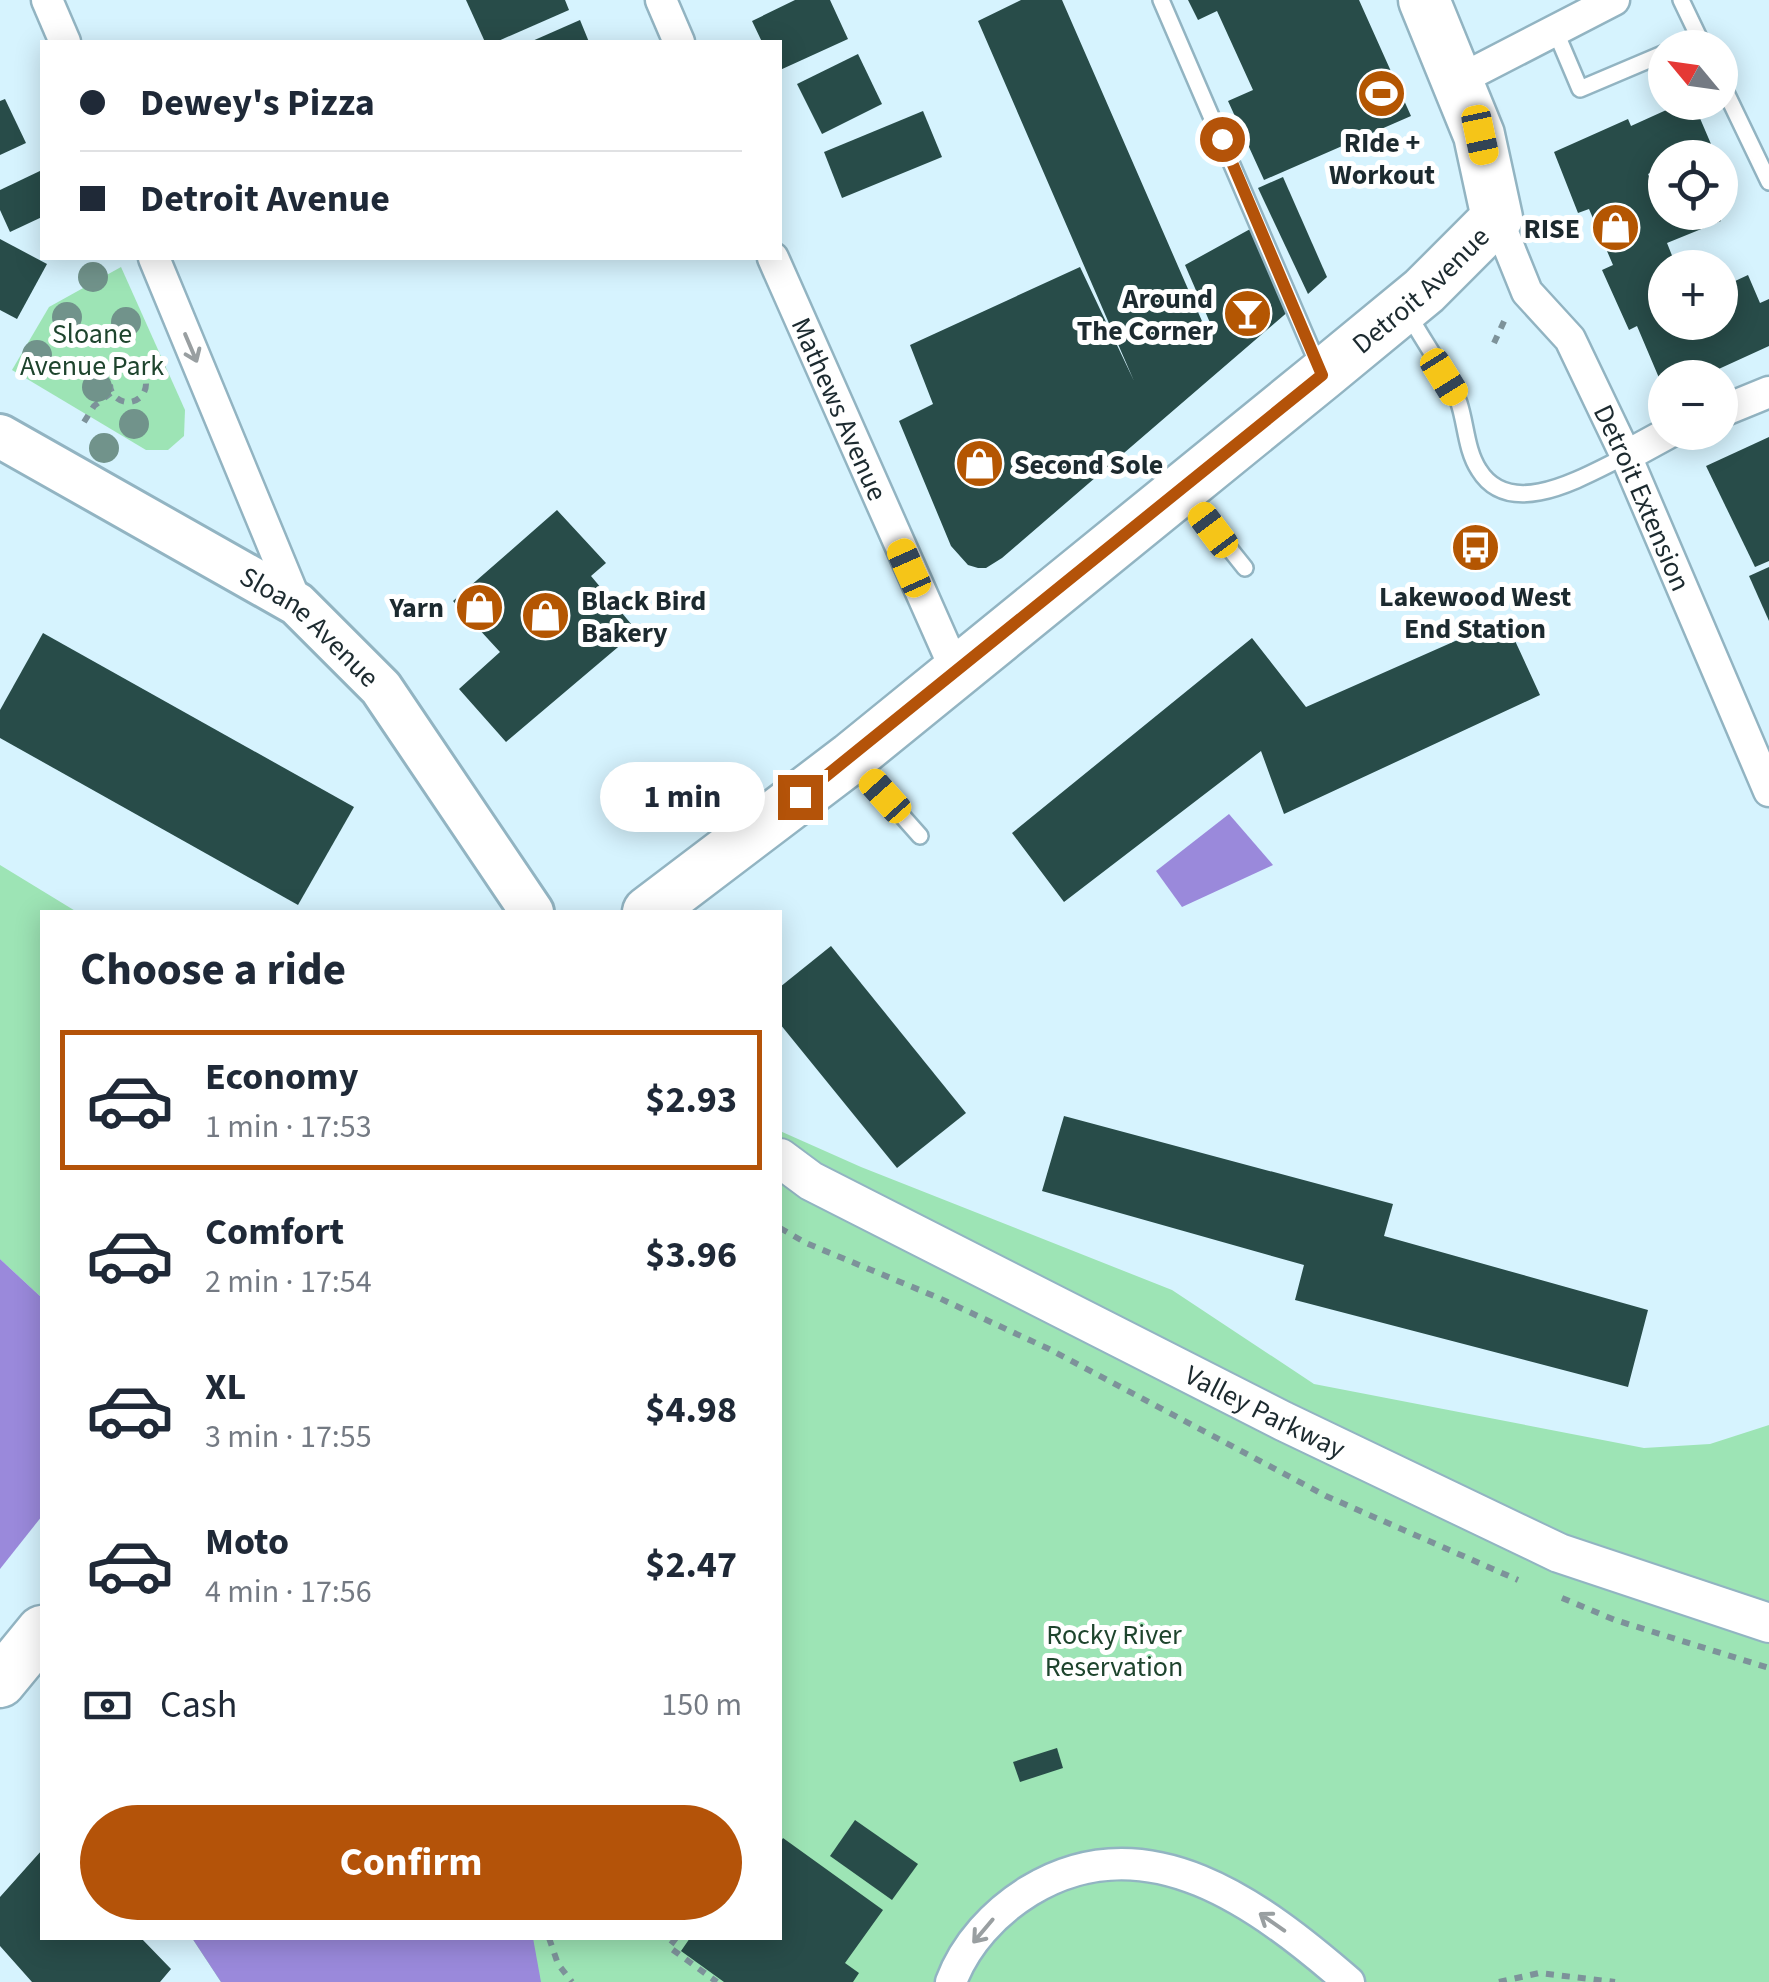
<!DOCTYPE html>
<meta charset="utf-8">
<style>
body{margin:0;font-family:"Source Sans 3",sans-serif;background:#f2f2f3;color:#1f2937;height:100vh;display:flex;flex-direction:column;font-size:38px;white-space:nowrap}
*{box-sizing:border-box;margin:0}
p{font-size:32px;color:#747a83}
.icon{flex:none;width:55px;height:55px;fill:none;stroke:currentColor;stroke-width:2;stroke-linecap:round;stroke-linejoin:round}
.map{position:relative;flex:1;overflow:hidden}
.side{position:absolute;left:40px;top:910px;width:742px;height:1030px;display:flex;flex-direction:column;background:#fff;border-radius:0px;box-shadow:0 5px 25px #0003}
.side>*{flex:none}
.banner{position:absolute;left:40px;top:40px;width:742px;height:220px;border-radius:0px;box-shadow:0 5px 25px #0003;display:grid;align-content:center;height:220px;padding:0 40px;background:#fff}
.needle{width:65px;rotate:299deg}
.buttons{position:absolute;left:1648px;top:30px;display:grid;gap:20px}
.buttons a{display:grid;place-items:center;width:90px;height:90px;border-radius:50%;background:#fff;box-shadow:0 5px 25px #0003;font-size:50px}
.end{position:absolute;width:45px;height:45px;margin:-22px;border:12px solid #b45309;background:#fff;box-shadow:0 0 0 5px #fff}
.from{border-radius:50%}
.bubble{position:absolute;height:70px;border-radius:35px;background:#fff;box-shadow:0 5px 25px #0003;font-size:32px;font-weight:700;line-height:70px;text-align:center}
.car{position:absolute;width:30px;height:60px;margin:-30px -15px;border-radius:12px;box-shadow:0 0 8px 2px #0007;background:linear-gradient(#f5c518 24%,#345 0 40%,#f5c518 0 76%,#345 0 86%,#f5c518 0)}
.banner b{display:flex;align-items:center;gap:35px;height:95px;font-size:38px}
.banner b+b{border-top:2px solid #e0e1e3}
.banner i{width:25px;height:25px;background:#1f2937}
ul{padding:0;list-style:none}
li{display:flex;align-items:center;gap:30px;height:140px;margin:0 20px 15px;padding:0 20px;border:5px solid transparent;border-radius:0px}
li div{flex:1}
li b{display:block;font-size:38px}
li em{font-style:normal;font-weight:700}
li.current{border-color:#b45309}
li>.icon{width:90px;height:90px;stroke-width:1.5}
h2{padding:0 40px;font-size:45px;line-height:120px}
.pay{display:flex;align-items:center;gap:25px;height:110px;padding:0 40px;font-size:38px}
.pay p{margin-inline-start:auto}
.action{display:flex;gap:20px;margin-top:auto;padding:20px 40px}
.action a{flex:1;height:115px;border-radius:60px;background:#b45309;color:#fff;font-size:40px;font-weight:700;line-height:115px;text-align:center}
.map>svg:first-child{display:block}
</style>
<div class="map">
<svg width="1769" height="1982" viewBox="0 0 1769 1982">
<rect width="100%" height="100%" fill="#d6f3fe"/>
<g fill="#9de4b5">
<polygon points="121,267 185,410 184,436 168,450 146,450 12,370 49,307"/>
<polygon points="0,865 77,912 42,912 42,1298 0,1259"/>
<polygon points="780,1131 861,1167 1172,1290 1314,1384 1644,1448 1710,1444 1769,1425 1769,1982 221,1982 192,1938 780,1938"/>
</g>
<g fill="#9a89db">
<polygon points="1229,814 1273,865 1182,907 1156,871"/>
<polygon points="0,1259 42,1298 42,1754 0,1709"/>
<polygon points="192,1938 533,1938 541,1982 221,1982"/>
</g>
<polygon fill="#d6f3fe" points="42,1516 42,1750 37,1756 0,1716 0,1569"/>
<g fill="#284c49">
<polygon points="466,0 565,0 569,10 496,42 485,42"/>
<polygon points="795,0 830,0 848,39 780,70 780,42 762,42 752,21"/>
<polygon points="1021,0 1062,0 1205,328 1211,325 1185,265 1252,228 1290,310 1002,558 986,568 978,568 968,565 951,546 899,421 933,404 910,345 1080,267 1134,381 978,21"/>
<polygon points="1188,0 1359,0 1411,116 1264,180 1228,101 1253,90 1217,11 1198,20"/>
<polygon points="580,20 589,42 530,42"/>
<polygon points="858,54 882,104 822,134 797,84"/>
<polygon points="5,99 26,143 0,155 0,101"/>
<polygon points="1684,102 1693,102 1711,144 1683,158 1665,158 1665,166 1648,174 1651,181 1665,175 1665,212 1718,212 1721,221 1667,243 1677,268 1665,268 1665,322 1720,322 1720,288 1748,275 1760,303 1769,299 1769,346 1699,378 1665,378 1665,392 1637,326 1629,330 1602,270 1613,265 1589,209 1578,213 1554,152 1628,119 1631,126"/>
<polygon points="923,111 942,157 842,198 824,152"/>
<polygon points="42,170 42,217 10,232 0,210 0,190"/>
<polygon points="1283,177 1327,277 1308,294 1258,188"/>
<polygon points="0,239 47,264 17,319 0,310"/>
<polygon points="1769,437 1769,561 1755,567 1706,466"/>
<polygon points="557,510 606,563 591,576 637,631 506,742 459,689 500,652 453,601"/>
<polygon points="1769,567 1769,621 1749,576"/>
<polygon points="1505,619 1540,695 1284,814 1261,751 1064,902 1012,833 1252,638 1306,707"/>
<polygon points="43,633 354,807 298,905 0,738 0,710"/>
<polygon points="831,946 966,1113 897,1168 780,1024 780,987"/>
<polygon points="1064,1116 1393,1204 1384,1236 1648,1310 1628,1387 1295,1300 1304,1265 1042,1191"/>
<polygon points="1057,1748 1063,1768 1020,1782 1013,1762"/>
<polygon points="855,1820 918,1864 892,1900 830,1856"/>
<polygon points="783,1838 883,1910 845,1963 859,1973 853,1982 724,1982 681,1951 690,1938 780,1938 780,1843"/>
<polygon points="42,1850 42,1938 141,1938 171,1969 160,1982 32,1982 0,1946 0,1897"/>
</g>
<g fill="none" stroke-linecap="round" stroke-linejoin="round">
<defs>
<g id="service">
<polyline points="1161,0 1320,369"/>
<polyline points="1681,0 1704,48"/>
<polyline points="1555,30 1580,89 1665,53"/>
<polyline points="1677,48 1699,38"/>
<polyline points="1720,80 1769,182"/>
<path d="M1409 315C1422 339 1451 380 1459 403 1466 424 1466 450 1479 470 1511 522 1586 475 1626 456"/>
<polyline points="1185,493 1245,568"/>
<polyline points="857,765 920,836"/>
</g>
<g id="minor">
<polyline points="47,0 65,42"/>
<polyline points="661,0 679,42"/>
<polyline points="1459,80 1614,0"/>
<path id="s1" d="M1497 218 1527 292 1570 339 1626 456 1769 791"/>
<polyline points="154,258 297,604"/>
<path id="s2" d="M773 258 956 671"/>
<polyline points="1720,412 1769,392"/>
<polyline points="1626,456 1670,432"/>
<path d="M951 1982C965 1944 995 1912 1029 1891 1147 1819 1260 1905 1349 1982"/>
</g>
<g id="tertiary">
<path id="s3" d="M780 1158 811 1181 1283 1421 1559 1553 1769 1623"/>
</g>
<g id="secondary">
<path id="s4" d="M0 436 297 604 381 688 532 912"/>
</g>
<g id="primary">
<path id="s5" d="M648 912 851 758 1322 375 1424 291 1497 218 1479 135 1424 0"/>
<polyline points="0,1682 42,1631"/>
</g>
</defs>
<use href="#service" stroke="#92b4c2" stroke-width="20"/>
<use href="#minor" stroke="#92b4c2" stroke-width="35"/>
<use href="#tertiary" stroke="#92b4c2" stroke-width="42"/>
<use href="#secondary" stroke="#92b4c2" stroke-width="48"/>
<use href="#primary" stroke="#92b4c2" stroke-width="55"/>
<g stroke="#7d929a" stroke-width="6" stroke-dasharray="8 8" stroke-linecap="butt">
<polyline points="1494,343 1506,317"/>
<circle cx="128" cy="384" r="18"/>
<polyline points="143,375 165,364"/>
<polyline points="84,422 94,406 112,392"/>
<polyline points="780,1228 806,1243 939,1298 1049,1349 1326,1496 1518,1580"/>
<polyline points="1562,1598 1615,1620 1769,1668"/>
<polyline points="549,1938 558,1964 572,1982"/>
<polyline points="676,1938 669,1947 717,1982"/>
<polyline points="1499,1982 1539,1973 1615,1982"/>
</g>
<use href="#service" stroke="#fff" stroke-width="15"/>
<use href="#minor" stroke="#fff" stroke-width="30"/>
<use href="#tertiary" stroke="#fff" stroke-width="38"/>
<use href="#secondary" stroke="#fff" stroke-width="42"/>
<use href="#primary" stroke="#fff" stroke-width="50"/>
</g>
<g fill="#71938b">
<circle cx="93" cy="277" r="15"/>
<circle cx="67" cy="317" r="15"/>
<circle cx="126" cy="322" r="15"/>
<circle cx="37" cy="355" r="15"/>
<circle cx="97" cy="387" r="15"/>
<circle cx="134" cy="424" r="15"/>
<circle cx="104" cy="448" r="15"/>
</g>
<defs><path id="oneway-shaft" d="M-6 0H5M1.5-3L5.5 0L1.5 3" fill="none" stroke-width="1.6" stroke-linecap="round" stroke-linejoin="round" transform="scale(2.5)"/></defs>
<g stroke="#999fa1">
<use href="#oneway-shaft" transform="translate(191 348) rotate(67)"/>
<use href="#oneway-shaft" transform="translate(1272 1922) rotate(-145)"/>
<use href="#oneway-shaft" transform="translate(983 1931) rotate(130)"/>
</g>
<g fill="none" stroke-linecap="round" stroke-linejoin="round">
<polyline stroke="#b45309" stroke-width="12" points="800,797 1322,375 1222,139"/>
</g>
<defs>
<symbol id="stadium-disc" viewBox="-11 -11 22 22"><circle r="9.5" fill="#b45602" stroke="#fff"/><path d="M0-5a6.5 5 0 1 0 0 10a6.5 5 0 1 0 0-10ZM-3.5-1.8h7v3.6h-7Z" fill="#fff"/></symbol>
<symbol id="shop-disc" viewBox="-11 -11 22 22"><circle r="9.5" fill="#b45602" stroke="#fff"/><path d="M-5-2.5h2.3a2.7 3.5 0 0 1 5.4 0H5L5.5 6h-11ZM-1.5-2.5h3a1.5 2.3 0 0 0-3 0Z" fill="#fff"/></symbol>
<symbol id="bar-disc" viewBox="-11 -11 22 22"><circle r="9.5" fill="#b45602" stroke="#fff"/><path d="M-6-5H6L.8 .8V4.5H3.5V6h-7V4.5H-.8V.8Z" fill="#fff"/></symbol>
<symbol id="bus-disc" viewBox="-11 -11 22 22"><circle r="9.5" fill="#b45602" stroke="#fff"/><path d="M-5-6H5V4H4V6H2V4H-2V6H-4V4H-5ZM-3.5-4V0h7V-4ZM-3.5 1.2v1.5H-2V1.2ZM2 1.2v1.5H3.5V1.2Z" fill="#fff"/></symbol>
</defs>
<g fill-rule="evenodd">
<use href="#stadium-disc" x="1354" y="66" width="55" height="55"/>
<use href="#shop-disc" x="1588" y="200" width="55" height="55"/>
<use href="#bar-disc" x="1220" y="286" width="55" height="55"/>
<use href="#shop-disc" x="952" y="436" width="55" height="55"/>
<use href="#bus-disc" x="1448" y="520" width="55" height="55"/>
<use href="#shop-disc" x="452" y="580" width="55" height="55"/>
<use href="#shop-disc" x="518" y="588" width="55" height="55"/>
</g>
<g text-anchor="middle" stroke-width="10" stroke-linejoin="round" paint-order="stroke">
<g font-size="28" font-weight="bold" fill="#1c2a2f" stroke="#fff" text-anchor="end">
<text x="1382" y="152" text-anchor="middle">RIde +<tspan x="1382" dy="32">Workout</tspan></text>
<text x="1580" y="238">RISE</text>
<text x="1213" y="308">Around<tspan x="1213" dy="32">The Corner</tspan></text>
<text x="1014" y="474" text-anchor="start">Second Sole</text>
<text x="1475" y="606" text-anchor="middle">Lakewood West<tspan x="1475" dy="32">End Station</tspan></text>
<text x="581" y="610" text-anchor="start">Black Bird<tspan x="581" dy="32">Bakery</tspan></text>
<text x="444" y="617">Yarn</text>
</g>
<g font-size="28" fill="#1c2a2f" stroke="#fff">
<text dy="10" stroke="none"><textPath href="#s5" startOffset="992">Detroit Avenue</textPath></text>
<text dy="10" stroke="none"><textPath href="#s2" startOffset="165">Mathews Avenue</textPath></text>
<text dy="10" stroke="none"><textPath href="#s1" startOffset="318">Detroit Extension</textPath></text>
<text dy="10" stroke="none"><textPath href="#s4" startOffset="365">Sloane Avenue</textPath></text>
<text dy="10" stroke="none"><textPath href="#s3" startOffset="548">Valley Parkway</textPath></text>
</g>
<g font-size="28" fill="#1e442d" stroke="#fff">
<text x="92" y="343">Sloane<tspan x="92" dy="32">Avenue Park</tspan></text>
<text x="1114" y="1644">Rocky River<tspan x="1114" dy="32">Reservation</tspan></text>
</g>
</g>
</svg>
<div class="buttons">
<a><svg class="needle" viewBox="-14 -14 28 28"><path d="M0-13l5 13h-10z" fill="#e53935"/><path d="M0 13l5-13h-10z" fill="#747a83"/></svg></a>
<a><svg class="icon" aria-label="locate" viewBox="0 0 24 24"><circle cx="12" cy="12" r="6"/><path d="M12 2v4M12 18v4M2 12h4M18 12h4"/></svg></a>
<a>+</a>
<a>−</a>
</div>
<i class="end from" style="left:1222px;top:139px"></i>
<i class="end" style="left:800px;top:797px"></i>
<div class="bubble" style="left:600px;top:762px;width:165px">1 min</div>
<i class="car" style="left:1480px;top:135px;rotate:168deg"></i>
<i class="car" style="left:1444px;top:377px;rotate:148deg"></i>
<i class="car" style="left:1213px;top:530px;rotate:323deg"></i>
<i class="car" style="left:909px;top:568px;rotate:336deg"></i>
<i class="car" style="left:885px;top:796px;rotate:318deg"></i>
<div class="banner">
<b><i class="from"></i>Dewey's Pizza</b>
<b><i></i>Detroit Avenue</b>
</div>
<section class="side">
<h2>Choose a ride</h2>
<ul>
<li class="current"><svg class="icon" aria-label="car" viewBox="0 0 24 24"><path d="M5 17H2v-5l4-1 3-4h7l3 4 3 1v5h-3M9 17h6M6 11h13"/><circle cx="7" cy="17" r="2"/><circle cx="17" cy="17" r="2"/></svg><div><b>Economy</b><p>1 min · 17:53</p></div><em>$2.93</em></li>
<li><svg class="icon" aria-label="car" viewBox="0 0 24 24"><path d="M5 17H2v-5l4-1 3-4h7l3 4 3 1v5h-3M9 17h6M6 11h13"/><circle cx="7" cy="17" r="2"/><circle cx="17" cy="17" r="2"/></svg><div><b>Comfort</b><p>2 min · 17:54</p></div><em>$3.96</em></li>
<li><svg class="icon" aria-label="car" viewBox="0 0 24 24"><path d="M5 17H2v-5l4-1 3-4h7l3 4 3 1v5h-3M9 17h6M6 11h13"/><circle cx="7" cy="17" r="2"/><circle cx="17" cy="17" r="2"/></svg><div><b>XL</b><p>3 min · 17:55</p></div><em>$4.98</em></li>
<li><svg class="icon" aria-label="car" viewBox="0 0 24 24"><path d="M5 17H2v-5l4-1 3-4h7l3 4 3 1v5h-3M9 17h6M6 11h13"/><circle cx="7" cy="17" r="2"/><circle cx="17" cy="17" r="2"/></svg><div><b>Moto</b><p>4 min · 17:56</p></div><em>$2.47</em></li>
</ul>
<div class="pay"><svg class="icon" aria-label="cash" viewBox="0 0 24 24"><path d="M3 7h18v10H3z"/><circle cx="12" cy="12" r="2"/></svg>Cash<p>150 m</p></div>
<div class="action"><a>Confirm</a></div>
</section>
</div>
